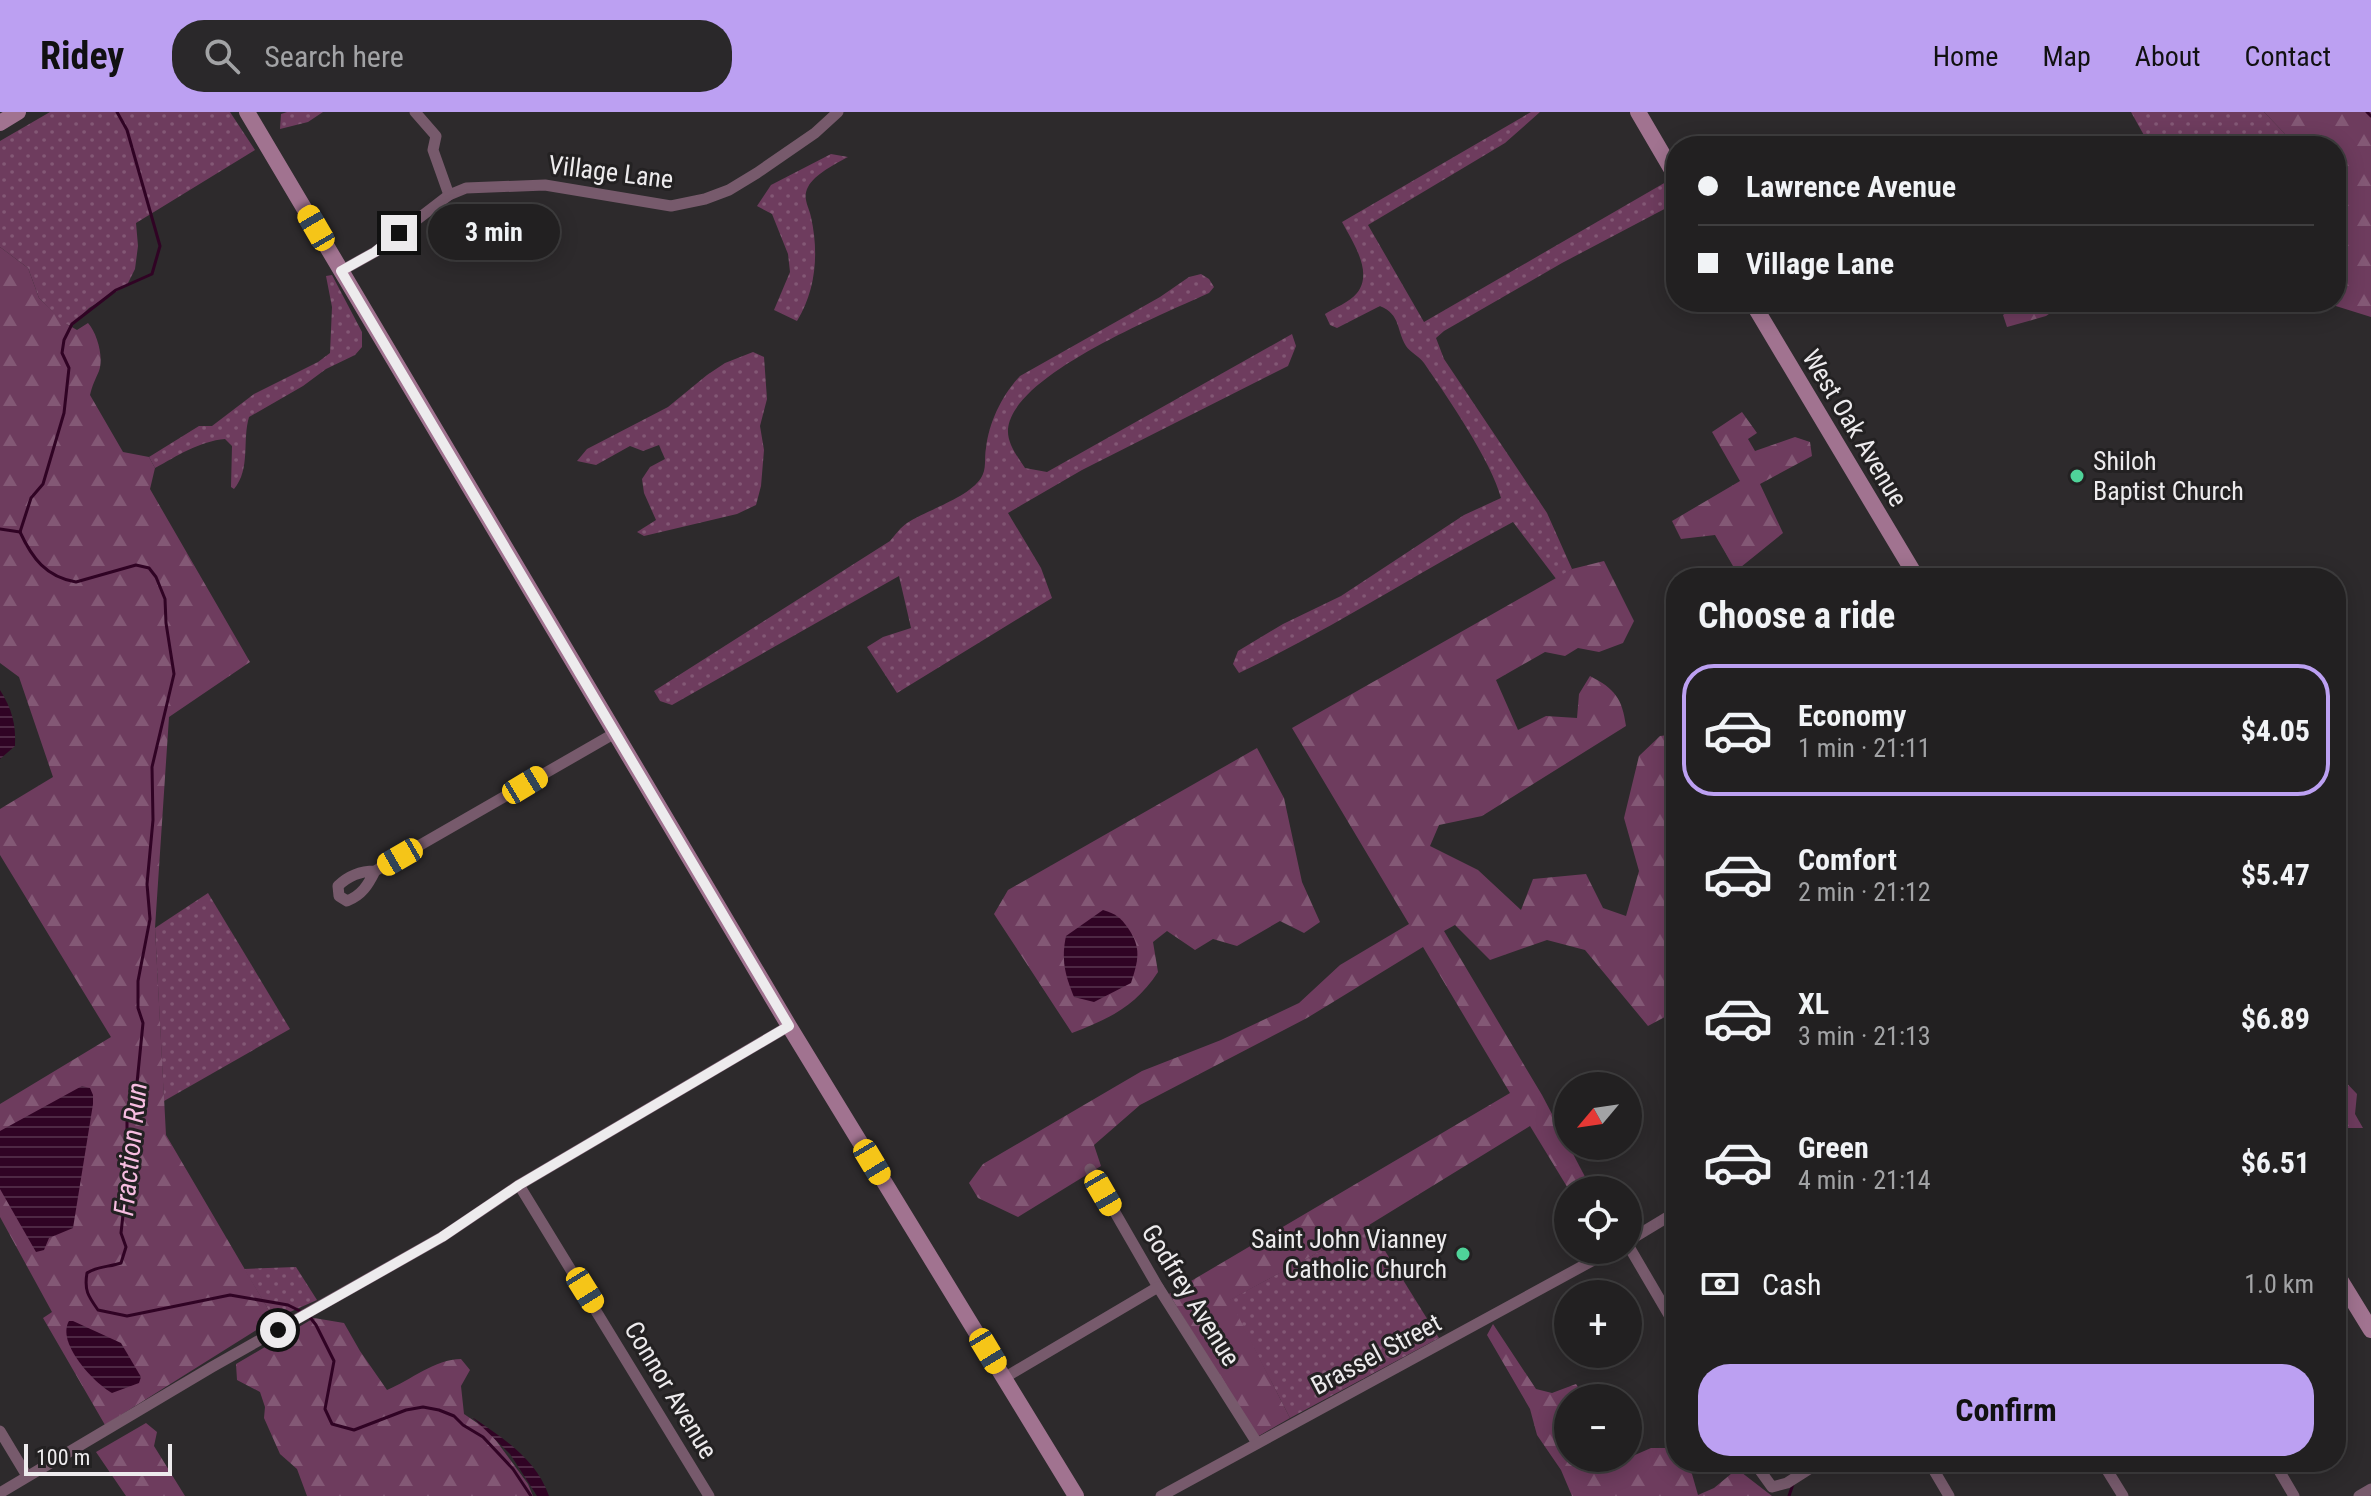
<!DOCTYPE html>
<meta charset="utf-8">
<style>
body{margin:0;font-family:"Roboto Condensed",sans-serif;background:#2a282a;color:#f1f3f6;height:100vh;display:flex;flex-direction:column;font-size:30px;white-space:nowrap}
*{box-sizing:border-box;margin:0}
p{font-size:26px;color:#a2a3a5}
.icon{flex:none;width:44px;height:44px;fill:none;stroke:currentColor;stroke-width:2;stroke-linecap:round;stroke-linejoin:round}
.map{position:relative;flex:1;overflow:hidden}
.side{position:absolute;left:1666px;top:456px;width:680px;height:904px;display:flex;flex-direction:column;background:#222021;border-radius:32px;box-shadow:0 4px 20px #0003,0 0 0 2px #3f3e3f}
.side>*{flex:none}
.top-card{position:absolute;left:1666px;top:24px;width:680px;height:176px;border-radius:32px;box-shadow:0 4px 20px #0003,0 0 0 2px #3f3e3f;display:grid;align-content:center;height:176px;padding:0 32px;background:#222021}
.needle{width:52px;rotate:241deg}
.tools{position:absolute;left:1554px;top:960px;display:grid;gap:16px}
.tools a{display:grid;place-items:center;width:88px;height:88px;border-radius:50%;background:#222021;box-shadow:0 4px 20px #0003,0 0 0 2px #3f3e3f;font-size:40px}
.scale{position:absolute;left:24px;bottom:20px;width:148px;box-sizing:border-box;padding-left:8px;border:4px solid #edebed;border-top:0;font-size:22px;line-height:28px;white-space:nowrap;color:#edebed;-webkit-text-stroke:6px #232122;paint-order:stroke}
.end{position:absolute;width:36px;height:36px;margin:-18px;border:10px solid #edebed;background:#111;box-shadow:0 0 0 4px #111}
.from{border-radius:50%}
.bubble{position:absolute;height:56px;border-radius:28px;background:#222021;box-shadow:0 4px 20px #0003,0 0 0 2px #3f3e3f;font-size:26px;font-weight:700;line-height:56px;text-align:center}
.car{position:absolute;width:24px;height:48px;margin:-24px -12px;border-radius:10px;box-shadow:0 0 6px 2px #0007;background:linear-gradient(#f5c518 24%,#345 0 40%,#f5c518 0 76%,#345 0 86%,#f5c518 0)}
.top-card b{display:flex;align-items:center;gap:28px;height:76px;font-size:30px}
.top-card b+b{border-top:2px solid #3f3e3f}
.top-card i{width:20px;height:20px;background:#f1f3f6}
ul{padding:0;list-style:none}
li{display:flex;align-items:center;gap:24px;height:132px;margin:0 16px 12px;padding:0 16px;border:4px solid transparent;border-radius:32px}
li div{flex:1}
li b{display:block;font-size:30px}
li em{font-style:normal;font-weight:700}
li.current{border-color:#bca0f2}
li>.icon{width:72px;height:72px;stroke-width:1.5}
h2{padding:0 32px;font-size:36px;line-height:96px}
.pay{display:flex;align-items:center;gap:20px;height:88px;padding:0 32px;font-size:30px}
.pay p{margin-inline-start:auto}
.action{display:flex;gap:16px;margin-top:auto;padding:16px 32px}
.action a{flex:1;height:92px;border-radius:32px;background:#bca0f2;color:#111;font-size:32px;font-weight:700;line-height:92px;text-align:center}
header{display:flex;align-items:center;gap:48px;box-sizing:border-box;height:112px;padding:0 40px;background:#bca0f2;color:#111}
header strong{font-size:38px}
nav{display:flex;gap:44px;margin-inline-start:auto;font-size:28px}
.search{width:560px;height:72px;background:#2a282a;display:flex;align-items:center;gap:20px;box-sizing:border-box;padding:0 28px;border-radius:32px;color:#a2a3a5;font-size:30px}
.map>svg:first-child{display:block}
</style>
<header>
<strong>Ridey</strong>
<div class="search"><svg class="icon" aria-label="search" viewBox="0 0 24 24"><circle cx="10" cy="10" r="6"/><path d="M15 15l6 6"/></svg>Search here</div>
<nav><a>Home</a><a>Map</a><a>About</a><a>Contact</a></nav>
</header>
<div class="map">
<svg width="2371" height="1384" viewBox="0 0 2371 1384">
<defs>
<pattern id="grass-dots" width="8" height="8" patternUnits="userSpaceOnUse" patternTransform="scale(2)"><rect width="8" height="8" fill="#6e3c5e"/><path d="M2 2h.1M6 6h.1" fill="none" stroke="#835875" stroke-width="1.8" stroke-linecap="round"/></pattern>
<pattern id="forest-firs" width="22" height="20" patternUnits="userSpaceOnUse" patternTransform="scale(2)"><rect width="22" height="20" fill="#6e3c5e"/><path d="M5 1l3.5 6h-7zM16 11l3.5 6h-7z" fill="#835875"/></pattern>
<pattern id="water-rules" width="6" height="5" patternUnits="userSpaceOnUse" patternTransform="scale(2)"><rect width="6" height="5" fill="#300324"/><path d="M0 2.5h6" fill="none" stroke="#4e2844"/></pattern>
</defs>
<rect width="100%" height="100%" fill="#2d2a2c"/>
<g fill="url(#grass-dots)">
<polygon points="50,0 230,0 255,38 136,111 138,134 135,157 127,173 89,196 71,214 63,211 39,186 28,156 0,135 0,29"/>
<polygon points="287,0 323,0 308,10 280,17 281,2"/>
<path d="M1531 0H1540L1505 31 1368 113 1424 210 1666 70 1672 93 1562 151 1444 219 1436 226 1444 247 1547 401 1572 457 1557 468 1513 410C1420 459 1334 516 1239 561L1233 552 1238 539 1283 512 1341 484 1464 403 1501 386C1492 350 1446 283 1424 251 1419 244 1410 240 1406 234 1396 217 1401 203 1380 194L1337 216 1330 213 1325 202C1334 196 1350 190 1357 181 1374 160 1352 129 1342 110Z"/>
<polygon points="2131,0 2264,0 2290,27 2278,34 2150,34"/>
<path d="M831 42 848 45C835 52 815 62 808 75 802 86 809 95 811 105 819 141 816 178 797 209L774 198 790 160 788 142 772 102 757 94 771 73Z"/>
<path d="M1201 162 1209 167 1214 175 1209 181C1164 202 1013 262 1008 317 1007 331 1017 344 1025 356L1047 360 1292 222 1296 234 1288 254 1082 358 1008 401 1041 456 1052 486 897 581 867 535 883 525 911 516 899 464 672 593 660 589 654 579 890 429C895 423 901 415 907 411 927 398 968 386 981 366 987 357 984 346 986 336 989 310 1002 283 1020 264L1160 185 1189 165Z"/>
<path d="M332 163 362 220V235L355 243 326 257 303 274 249 305C242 328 251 357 234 377L231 375 232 334 225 327C200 329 177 344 155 356L149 345 199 314H212L254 282 318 250 330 241 332 195 326 164Z"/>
<polygon points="753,240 764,245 767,287 760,314 764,338 761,374 756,393 737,402 644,424 637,420 656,408 644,381 642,367 650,355 665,347 659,333 643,339 630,334 596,353 577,349 587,337 668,295 707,263 725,251"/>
<polygon points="208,781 290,917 164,989 155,816"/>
<polygon points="1369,1113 1439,1226 1290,1306 1229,1188"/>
<polygon points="296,1155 317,1188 274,1207 244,1157"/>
</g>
<g fill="url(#forest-firs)">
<polygon points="2264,0 2371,0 2371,205 2323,190 2336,190 2336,34 2278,34 2290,27"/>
<path d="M0 135 28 156 39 186 63 210 77 218 88 211C97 221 104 245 99 259 95 268 92 274 90 283L123 340 149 345 155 356 150 377 250 550 169 605 155 816 166 1023 274 1207 105 1313 43 1206 52 1200 0 1105V992L111 925 0 743V697L53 665 19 565 0 551Z"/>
<polygon points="2021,190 2066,190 2046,204 2007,215 2003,203"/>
<polygon points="1742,300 1757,321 1748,327 1755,339 1795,325 1810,330 1812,344 1760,372 1783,421 1736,459 1715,423 1681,427 1672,409 1740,369 1712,320"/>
<path d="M1604 449 1634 509 1623 531 1599 540 1578 536 1565 544 1545 540 1496 568 1518 618 1546 604 1577 606 1579 582 1590 564C1615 577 1622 586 1626 614L1482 704 1439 713 1430 734 1478 758 1521 798 1533 767 1586 762 1603 796 1626 804 1639 759 1624 706 1639 644 1660 624 1676 622V899L1648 914 1585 838 1547 828 1490 848 1455 813 1444 819 1542 983 1592 1078H1569L1530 1014 1369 1113 1230 1188 1290 1306 1257 1325 1169 1182 1510 981 1423 835 1307 906 1140 993 1094 1033 1101 1054 1018 1105 978 1086 969 1071 983 1052 1142 959 1221 928 1299 891 1340 853 1409 812 1292 616 1572 457Z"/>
<path d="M1257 636 1284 686 1302 770 1320 810 1304 821 1280 809 1237 834 1213 827 1195 838 1167 819 1153 830 1158 860C1136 894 1109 907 1072 921L994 802 1008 778Z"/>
<polygon points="2336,952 2338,962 2357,982 2355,1002 2363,1016 2336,1016"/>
<path d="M314 1206 344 1211 360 1239 387 1278C411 1268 435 1247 461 1247L470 1258 461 1274 464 1302 489 1319 528 1372 533 1384H307L297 1357 280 1342 264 1306 265 1295 260 1280 237 1268 236 1252Z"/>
<polygon points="1493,1212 1536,1277 1552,1281 1576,1272 1585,1286 1568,1286 1568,1346 1628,1346 1651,1336 1676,1336 1676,1350 1685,1350 1692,1362 1698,1383 1714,1376 1737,1357 1772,1384 1572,1384 1561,1358 1537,1323 1530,1297 1487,1223"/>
<polygon points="146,1311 157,1320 154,1334 185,1384 126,1384 96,1340"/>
</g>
<g fill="url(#water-rules)">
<path d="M0 578C12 597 16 612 15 634L0 647Z"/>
<path d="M1103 798C1116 802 1120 805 1128 816 1142 836 1138 849 1131 871L1094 890 1074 885C1065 863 1061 848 1066 824Z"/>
<polygon points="82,974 90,976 93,983 93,992 73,1116 49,1126 44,1138 36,1140 0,1077 0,1019"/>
<path d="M69 1209H73L121 1231 141 1265 139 1271 112 1281C94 1271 56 1231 69 1209Z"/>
<path d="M472 1305C503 1326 536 1347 549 1384H537L510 1342Z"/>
</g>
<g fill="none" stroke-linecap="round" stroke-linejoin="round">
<g stroke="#300324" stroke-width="3">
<polyline points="2367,0 2371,4"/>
<polyline points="0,417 20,420"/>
<path d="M20 420C32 446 46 465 76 470L136 453 149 456 156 465 165 487 166 511 174 562 152 655 153 708 147 772 150 807 138 869V896L143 911 135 991 127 1010V1066L121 1121 126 1135 121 1151C110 1155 97 1154 87 1161 84 1178 88 1184 98 1198L127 1204 230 1183 288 1193 302 1200"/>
<polyline points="20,420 31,386 43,372 64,301 69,256 62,241 64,228 72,212 116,178 152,162 160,134 127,18 117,0"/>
<polyline points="309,1204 316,1213 334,1249 325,1297 332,1312 354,1318 406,1298 423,1295 439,1298 454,1304 463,1313 483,1325 513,1357 531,1384"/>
<polyline points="1789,1384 1793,1372"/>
</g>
<g stroke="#775a6c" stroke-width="11">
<polyline points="415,0 436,24 433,38 449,83"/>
<polyline points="341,159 375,140 449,83 466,76 545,73 671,94 705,87 729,78 757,61 815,21 838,0"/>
<path d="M375 759C368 773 362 783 347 789L339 784 338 774C348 764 361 759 375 759L615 621"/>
<polyline points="1090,1057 1158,1175 1257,1331"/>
<polyline points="519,1073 709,1384"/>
<polyline points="1628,1129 1676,1100"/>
<polyline points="1628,1133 1676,1215"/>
<polyline points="1004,1266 1158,1175"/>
<polyline points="0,1319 27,1364"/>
<polyline points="1754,1350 1772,1375 1787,1371 1820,1350"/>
<polyline points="1929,1350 1949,1384"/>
<polyline points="2102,1350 2123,1384"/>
<polyline points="2274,1350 2294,1384"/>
<polyline points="0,1381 212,1255 442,1125 519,1073 789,914"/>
<polyline points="1161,1384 1612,1138"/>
<polyline points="2359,1384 2371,1377"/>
</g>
<g stroke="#a17390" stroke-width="16">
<polyline points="247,0 789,914 1076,1384"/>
<polyline points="1638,0 1676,65"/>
<polyline points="0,11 18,0"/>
<polyline points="1752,190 1917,466"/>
<polyline points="2336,1161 2371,1218"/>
</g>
</g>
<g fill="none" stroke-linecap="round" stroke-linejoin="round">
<polyline stroke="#edebed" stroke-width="10" points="278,1218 442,1125 519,1073 789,914 341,159 375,140 399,121"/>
</g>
<g fill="#4fd399" stroke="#232122" stroke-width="3">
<circle cx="2077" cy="364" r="8"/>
<circle cx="1463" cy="1142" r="8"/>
</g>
<g text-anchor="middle" stroke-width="6" stroke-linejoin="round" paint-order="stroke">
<g font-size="26" fill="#edebed" stroke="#232122">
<text transform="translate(611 60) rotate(7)" y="9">Village Lane</text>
<text transform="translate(1855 316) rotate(59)" y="9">West Oak Avenue</text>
<text transform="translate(1191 1183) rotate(58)" y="9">Godfrey Avenue</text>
<text transform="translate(1376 1242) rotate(-28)" y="9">Brassel Street</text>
<text transform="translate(671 1278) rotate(59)" y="9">Connor Avenue</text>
</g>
<g font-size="26" fill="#edebed" stroke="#232122" text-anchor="start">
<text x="2093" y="358">Shiloh<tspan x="2093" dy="30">Baptist Church</tspan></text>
<text x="1447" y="1136" text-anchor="end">Saint John Vianney<tspan x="1447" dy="30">Catholic Church</tspan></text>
</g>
<g font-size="28" font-style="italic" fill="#f7bde1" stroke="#232122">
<text transform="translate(130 1037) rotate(-84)" y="10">Fraction Run</text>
</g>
</g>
</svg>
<div class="tools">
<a><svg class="needle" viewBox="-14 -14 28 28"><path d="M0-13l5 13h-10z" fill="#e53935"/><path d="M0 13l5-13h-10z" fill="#a2a3a5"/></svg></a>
<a><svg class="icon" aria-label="locate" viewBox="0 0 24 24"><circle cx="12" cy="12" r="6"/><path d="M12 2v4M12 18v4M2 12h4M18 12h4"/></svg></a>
<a>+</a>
<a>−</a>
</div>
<div class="scale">100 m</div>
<i class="end from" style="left:278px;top:1218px"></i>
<i class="end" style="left:399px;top:121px"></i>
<div class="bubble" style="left:428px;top:92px;width:132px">3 min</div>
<i class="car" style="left:316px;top:116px;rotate:330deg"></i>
<i class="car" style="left:525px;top:673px;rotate:59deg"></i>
<i class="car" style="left:400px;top:745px;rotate:240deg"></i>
<i class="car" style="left:872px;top:1050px;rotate:149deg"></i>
<i class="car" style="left:1103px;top:1081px;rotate:150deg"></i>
<i class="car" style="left:585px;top:1178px;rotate:148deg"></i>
<i class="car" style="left:988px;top:1239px;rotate:149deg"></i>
<div class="top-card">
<b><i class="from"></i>Lawrence Avenue</b>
<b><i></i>Village Lane</b>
</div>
<section class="side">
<h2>Choose a ride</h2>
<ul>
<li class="current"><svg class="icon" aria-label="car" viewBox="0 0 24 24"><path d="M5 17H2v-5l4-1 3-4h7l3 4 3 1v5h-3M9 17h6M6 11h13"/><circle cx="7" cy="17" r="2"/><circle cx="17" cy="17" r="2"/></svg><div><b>Economy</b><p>1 min · 21:11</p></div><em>$4.05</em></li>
<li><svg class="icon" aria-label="car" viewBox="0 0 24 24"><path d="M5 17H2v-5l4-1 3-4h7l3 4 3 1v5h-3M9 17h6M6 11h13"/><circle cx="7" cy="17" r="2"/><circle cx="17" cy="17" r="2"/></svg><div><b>Comfort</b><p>2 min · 21:12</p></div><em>$5.47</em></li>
<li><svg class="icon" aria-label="car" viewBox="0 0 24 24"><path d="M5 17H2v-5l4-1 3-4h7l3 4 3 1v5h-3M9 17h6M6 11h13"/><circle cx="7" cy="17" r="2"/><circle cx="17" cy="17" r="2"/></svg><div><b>XL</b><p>3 min · 21:13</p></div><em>$6.89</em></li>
<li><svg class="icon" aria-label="car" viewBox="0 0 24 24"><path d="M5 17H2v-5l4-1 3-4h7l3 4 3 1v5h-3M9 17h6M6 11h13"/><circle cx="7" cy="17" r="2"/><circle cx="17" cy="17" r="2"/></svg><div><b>Green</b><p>4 min · 21:14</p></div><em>$6.51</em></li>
</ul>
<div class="pay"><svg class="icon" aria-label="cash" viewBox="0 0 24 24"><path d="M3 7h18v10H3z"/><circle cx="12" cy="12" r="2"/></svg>Cash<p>1.0 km</p></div>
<div class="action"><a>Confirm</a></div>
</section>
</div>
